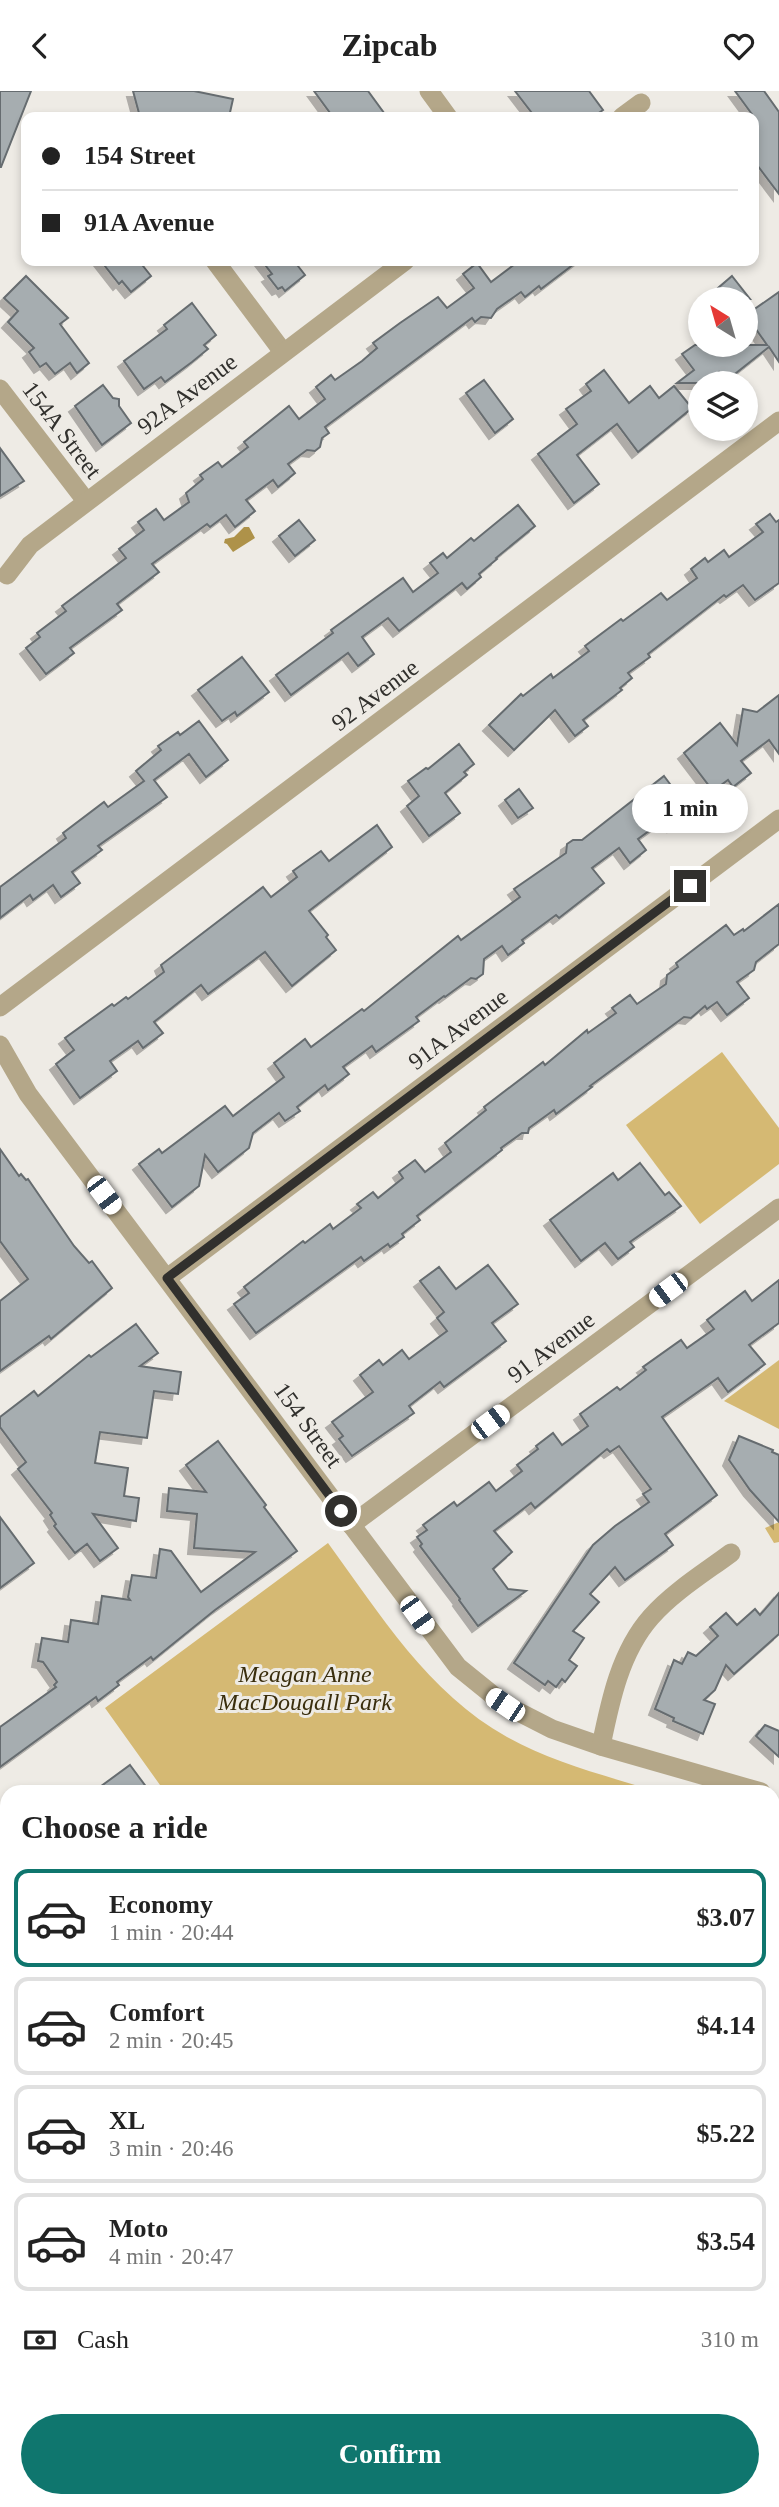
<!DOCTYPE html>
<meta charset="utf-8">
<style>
body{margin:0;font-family:"Times New Roman",serif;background:#f6f6f6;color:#222;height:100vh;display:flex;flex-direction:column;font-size:26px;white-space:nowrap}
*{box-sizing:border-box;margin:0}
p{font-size:23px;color:#767676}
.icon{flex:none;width:38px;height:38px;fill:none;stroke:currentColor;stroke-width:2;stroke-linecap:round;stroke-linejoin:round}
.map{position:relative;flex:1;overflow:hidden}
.drawer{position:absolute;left:0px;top:1694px;width:780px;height:723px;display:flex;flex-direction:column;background:#fff;border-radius:21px 21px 0 0;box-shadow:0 4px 10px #0003}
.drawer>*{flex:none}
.hud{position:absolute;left:21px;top:21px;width:738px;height:154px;border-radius:14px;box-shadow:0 4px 10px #0003;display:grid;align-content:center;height:154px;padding:0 21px;background:#fff}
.needle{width:46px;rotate:323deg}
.tools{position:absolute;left:688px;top:196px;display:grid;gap:14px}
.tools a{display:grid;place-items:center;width:70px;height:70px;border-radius:50%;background:#fff;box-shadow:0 4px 10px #0003;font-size:35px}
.end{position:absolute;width:32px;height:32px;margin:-16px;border:9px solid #31302d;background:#fff;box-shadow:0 0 0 4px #fff}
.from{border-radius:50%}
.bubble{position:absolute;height:49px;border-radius:24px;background:#fff;box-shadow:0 4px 10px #0003;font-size:23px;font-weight:700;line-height:49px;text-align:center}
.car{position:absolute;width:21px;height:42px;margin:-21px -10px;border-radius:9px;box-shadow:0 0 5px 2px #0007;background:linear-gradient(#fff 24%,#345 0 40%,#fff 0 76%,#345 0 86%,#fff 0)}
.hud b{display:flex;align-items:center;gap:24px;height:66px;font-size:26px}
.hud b+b{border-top:2px solid #e0e0e0}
.hud i{width:18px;height:18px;background:#222}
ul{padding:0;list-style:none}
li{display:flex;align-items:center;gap:21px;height:98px;margin:0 14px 10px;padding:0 7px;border:4px solid #e0e0e0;border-radius:14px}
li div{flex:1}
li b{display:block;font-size:26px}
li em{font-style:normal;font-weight:700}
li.selected{border-color:#0f766e}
li>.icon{width:63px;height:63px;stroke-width:1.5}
h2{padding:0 21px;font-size:32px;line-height:84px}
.pay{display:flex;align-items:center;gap:18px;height:77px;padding:0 21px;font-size:26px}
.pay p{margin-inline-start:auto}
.button{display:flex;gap:14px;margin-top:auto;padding:14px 21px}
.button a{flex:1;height:80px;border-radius:42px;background:#0f766e;color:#fff;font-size:28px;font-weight:700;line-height:80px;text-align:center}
header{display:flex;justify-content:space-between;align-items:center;height:91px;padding:0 21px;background:#fff;font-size:32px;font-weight:700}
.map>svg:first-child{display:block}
</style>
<header><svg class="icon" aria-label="back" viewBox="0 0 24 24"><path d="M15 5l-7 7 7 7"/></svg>Zipcab<svg class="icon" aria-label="heart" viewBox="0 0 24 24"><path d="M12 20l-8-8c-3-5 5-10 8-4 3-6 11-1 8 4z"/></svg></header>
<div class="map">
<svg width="779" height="2416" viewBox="0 0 779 2416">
<defs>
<filter id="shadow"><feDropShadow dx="-6" dy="6" stdDeviation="0" flood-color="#0004"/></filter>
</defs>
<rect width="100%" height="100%" fill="#eeebe5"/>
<g fill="#d5b973">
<polygon points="722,961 779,1037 779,1073 700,1133 626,1034"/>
<polygon points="779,1269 779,1338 724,1310"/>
<polygon points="779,1431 779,1451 774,1452 765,1437"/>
<path d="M328 1452C380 1523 428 1602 507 1646 553 1672 607 1685 658 1701H165L105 1617Z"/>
<polygon points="774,1744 779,1747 779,1885 774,1889"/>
</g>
<polygon fill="#ae9249" points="244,436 249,436 255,447 233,461 227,453 224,452 225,448 234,446"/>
<g fill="#a6adb0" stroke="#666c6f" stroke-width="2" filter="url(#shadow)">
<polygon points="0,0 31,0 1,76 0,76"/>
<polygon points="133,0 194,0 233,8 229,26 140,26"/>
<polygon points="314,0 368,0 387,26 333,26"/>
<polygon points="515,0 589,0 603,19 593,26 535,26"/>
<polygon points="735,0 764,0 779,21 779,103 754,70 754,26"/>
<polygon points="101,170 139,170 151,185 131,201 122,190 119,193"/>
<polygon points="262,170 294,170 305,184 285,200 282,196 278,198 268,185 272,183"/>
<polygon points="519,170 578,170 541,198 539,195 525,206 521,201 497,218 491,227 481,226 475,231 472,227 325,336 329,342 322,347 320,356 315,360 307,359 288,373 295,382 278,396 273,389 246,409 255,420 235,436 226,424 210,436 207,433 152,473 159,481 117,513 122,519 70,557 74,562 46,583 26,557 40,546 37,542 66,520 62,515 126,467 119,458 144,439 138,431 156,418 164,429 189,411 186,402 203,388 200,384 218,371 222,376 248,356 244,351 289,315 299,328 325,308 316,296 331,284 335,289 362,270 377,257 373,252 400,232 438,206 447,217 474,197 463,183 477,172 491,191"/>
<polygon points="26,185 68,227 60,233 89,272 77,282 70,272 55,283 46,272 40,276 29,261 34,257 8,231 18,220 4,207"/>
<polygon points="732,185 750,208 726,208 718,197"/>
<polygon points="779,201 779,271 769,256 726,290 719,281 704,292 677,292 694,279 682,263 695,254 767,254 746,224"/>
<polygon points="192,212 216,244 204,254 208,258 192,271 165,291 161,286 144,298 124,270 167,238 164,234"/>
<polygon points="604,279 629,312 650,295 659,307 674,295 692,317 638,361 617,333 577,364 599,393 574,412 538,363 577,333 566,318 591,300 586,293"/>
<polygon points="484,289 513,328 495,342 466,302"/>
<polygon points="103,294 113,307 119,308 119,315 131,332 102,354 75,315"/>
<polygon points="0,357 24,390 0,405"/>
<polygon points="518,414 535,435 496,467 497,468 479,483 481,486 467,498 462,492 399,540 388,527 362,546 374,563 358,575 348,562 291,604 276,584 333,542 331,539 403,487 413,501 438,482 430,472 443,462 447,467 471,447 474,450"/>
<polygon points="770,423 776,431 779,429 779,492 755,509 743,494 726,506 724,504 648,563 650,566 628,582 632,587 620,597 622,599 583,629 588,635 575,645 555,619 514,659 489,634 521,603 523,605 551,583 553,587 589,560 585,555 621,528 623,530 661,502 667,509 697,487 691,478 705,467 708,471 724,459 729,466 763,441 756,433"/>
<polygon points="299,429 315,449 295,465 279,445"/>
<polygon points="242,566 269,601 237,625 235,621 222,630 198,599"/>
<polygon points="779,604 779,663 769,649 741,670 751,682 733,696 728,689 713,700 684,662 720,632 737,654 743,618 757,621"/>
<polygon points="199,630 228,669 206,686 189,663 154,689 167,706 98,755 102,759 72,781 80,792 61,806 53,794 33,809 30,804 0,827 0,796 66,747 63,742 104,711 108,716 144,690 136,680 161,659 158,655 178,641 180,644"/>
<polygon points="459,653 474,673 464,681 467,684 445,702 460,722 429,745 407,715 419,705 408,690 426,677 428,678"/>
<polygon points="664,685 691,721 673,735 667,727 638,748 646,759 630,772 619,757 592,777 604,792 559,827 556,824 522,849 524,852 508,864 502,855 484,868 483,883 476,888 471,887 445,906 444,905 416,926 419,930 376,961 372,955 343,976 349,983 328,999 325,994 297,1016 300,1020 285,1030 279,1022 253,1042 249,1057 218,1081 205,1064 199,1095 172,1116 139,1073 159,1058 162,1062 225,1015 233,1025 284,986 274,972 305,948 311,956 362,918 364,920 458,845 461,849 520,806 514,798 566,762 567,753 573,749 582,749"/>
<polygon points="519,698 533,717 518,727 505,709"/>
<polygon points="377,734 392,756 309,820 328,844 326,846 336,859 292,895 265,861 208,903 201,894 154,931 163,942 143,957 138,950 110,970 117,980 80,1007 56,973 74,959 65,947 112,913 114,915 126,906 128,908 164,881 161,874 263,796 271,806 297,786 293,780 321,760 329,770"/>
<polygon points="779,813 779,853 756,871 754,879 737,891 749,907 727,924 717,911 707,918 705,915 691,927 684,926 590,995 592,996 556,1023 554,1019 529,1037 528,1042 522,1042 501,1057 502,1059 417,1125 420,1129 402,1143 404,1146 390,1156 388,1153 364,1170 361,1166 256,1242 234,1213 249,1202 244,1196 303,1150 305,1152 330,1133 333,1138 361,1117 357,1113 373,1101 378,1107 403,1087 399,1081 415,1069 425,1081 451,1061 445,1052 486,1019 484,1016 543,971 545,974 587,939 588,942 616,922 612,917 630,904 637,913 666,893 667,884 678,876 676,872 726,834 734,844 743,838 744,840"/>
<polygon points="0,1058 19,1085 21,1083 26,1089 28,1088 74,1155 89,1172 92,1170 112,1197 51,1248 49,1245 0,1280 0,1210 28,1188 0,1150"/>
<polygon points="640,1072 665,1104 669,1101 681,1115 630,1151 634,1156 618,1168 605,1152 581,1170 550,1129 613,1082 618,1089"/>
<polygon points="488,1174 518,1213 492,1232 506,1250 444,1296 440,1291 409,1315 414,1322 352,1365 339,1348 343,1345 332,1331 373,1301 360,1284 379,1269 383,1274 402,1259 409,1268 447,1240 437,1227 444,1221 420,1190 439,1176 456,1198"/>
<polygon points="779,1189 779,1232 749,1254 765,1273 728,1301 718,1287 662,1326 717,1404 665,1443 673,1454 625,1489 615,1476 590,1503 599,1511 573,1540 584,1547 569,1569 577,1575 565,1591 562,1588 556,1596 548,1590 545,1594 514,1572 593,1454 615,1435 649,1411 643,1403 651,1398 619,1355 610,1361 607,1358 535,1417 531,1412 494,1440 512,1461 493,1478 508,1498 526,1500 478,1535 459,1509 460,1508 420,1455 422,1453 417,1446 427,1439 423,1434 454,1411 457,1415 489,1391 496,1400 522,1380 517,1374 538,1358 536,1355 553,1342 562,1354 588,1335 580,1323 617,1296 620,1299 646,1279 643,1276 681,1249 687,1257 714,1238 707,1229 745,1200 752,1210"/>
<polygon points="136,1233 158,1262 140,1275 181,1281 178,1303 154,1300 147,1347 100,1341 95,1372 128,1377 124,1405 139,1407 136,1430 93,1423 118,1457 100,1470 87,1453 75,1462 54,1435 56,1433 50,1424 52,1422 18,1378 26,1371 0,1336 0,1326 34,1300 38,1305 89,1264 91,1266"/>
<polygon points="739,1345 773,1359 772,1361 779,1364 779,1431 750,1399 729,1369"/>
<polygon points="218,1350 266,1414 264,1416 297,1460 215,1519 153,1569 151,1566 117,1591 119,1594 98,1610 96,1606 0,1676 0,1636 56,1596 54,1594 57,1591 43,1571 38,1570 42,1547 68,1551 71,1529 98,1533 102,1505 130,1509 128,1506 132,1484 156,1487 160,1458 171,1460 201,1501 255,1461 194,1457 197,1423 167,1420 169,1397 206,1401 186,1374"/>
<polygon points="0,1426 34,1472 0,1497"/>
<polygon points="779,1502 779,1543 734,1583 726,1574 715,1599 704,1609 715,1613 703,1643 673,1630 674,1627 655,1618 674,1569 682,1573 688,1561 696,1565 718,1545 710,1536 726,1522 737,1534 755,1518 760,1524"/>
<polygon points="765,1634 779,1640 779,1666 756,1645"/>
<polygon points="130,1674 150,1701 93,1701"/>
</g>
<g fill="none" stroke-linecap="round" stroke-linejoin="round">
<g stroke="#b4a789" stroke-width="19">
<polyline points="429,0 448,26"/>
<polyline points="622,26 641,12"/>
<polyline points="215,170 283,261"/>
<polyline points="0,298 86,410"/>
<polyline points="7,484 30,454 405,170"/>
<polyline points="0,954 28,1003 458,1576 505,1614 552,1638 601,1655 761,1701"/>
<polyline points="167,1187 779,728"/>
<polyline points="351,1434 779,1117"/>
<path d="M601 1655C610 1611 620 1561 651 1526 673 1501 704 1482 731 1462"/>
</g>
<g stroke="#b4a789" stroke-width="19">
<polyline points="0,916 779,330"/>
<polyline points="0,2008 7,2009"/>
<polyline points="618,2410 622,2416"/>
</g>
</g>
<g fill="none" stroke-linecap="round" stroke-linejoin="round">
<polyline stroke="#31302d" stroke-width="9" points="341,1420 167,1187 690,795"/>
</g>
<g text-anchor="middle" stroke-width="6" stroke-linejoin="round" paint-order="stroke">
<g font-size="24" fill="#31302d" stroke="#eeebe5">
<text transform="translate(187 303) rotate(-37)" y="8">92A Avenue</text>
<text transform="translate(62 339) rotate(53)" y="8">154A Street</text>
<text transform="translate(375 604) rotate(-37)" y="8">92 Avenue</text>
<text transform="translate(458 938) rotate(-37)" y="8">91A Avenue</text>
<text transform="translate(551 1256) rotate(-37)" y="8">91 Avenue</text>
<text transform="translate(308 1334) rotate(54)" y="8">154 Street</text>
</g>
<g font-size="24" font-style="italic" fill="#3a2e0d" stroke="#eeebe5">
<text x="305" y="1591">Meagan Anne<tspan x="305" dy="28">MacDougall Park</tspan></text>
</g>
</g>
</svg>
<div class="tools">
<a><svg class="needle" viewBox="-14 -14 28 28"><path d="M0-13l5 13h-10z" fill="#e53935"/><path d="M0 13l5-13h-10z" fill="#767676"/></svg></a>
<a><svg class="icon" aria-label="layers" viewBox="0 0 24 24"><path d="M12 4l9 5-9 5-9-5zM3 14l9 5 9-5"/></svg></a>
</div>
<i class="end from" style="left:341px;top:1420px"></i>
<i class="end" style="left:690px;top:795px"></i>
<div class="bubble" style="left:632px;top:693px;width:116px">1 min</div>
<i class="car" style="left:104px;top:1104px;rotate:143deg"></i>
<i class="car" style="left:668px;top:1199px;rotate:233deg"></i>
<i class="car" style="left:490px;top:1331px;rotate:53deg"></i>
<i class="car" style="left:417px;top:1524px;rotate:144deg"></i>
<i class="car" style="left:505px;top:1614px;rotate:304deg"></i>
<div class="hud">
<b><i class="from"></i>154 Street</b>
<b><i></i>91A Avenue</b>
</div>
<section class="drawer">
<h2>Choose a ride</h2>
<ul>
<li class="selected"><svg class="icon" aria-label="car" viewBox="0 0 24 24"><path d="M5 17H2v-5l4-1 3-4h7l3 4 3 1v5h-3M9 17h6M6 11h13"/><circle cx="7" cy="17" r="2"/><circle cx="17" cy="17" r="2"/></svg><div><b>Economy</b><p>1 min · 20:44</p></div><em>$3.07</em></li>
<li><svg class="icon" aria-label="car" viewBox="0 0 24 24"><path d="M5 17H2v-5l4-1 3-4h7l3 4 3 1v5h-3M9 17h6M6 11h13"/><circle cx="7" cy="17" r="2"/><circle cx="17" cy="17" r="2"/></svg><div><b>Comfort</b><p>2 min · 20:45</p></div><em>$4.14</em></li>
<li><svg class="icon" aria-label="car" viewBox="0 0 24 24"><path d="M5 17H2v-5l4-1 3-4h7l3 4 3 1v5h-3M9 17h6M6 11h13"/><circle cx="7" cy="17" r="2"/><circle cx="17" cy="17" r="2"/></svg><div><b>XL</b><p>3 min · 20:46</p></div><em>$5.22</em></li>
<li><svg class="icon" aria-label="car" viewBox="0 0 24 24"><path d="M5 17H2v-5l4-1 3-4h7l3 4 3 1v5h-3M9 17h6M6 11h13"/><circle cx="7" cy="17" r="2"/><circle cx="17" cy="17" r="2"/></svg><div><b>Moto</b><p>4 min · 20:47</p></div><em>$3.54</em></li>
</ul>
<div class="pay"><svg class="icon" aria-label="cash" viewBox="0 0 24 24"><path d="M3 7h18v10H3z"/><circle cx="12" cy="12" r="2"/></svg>Cash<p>310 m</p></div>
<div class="button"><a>Confirm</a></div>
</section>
</div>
